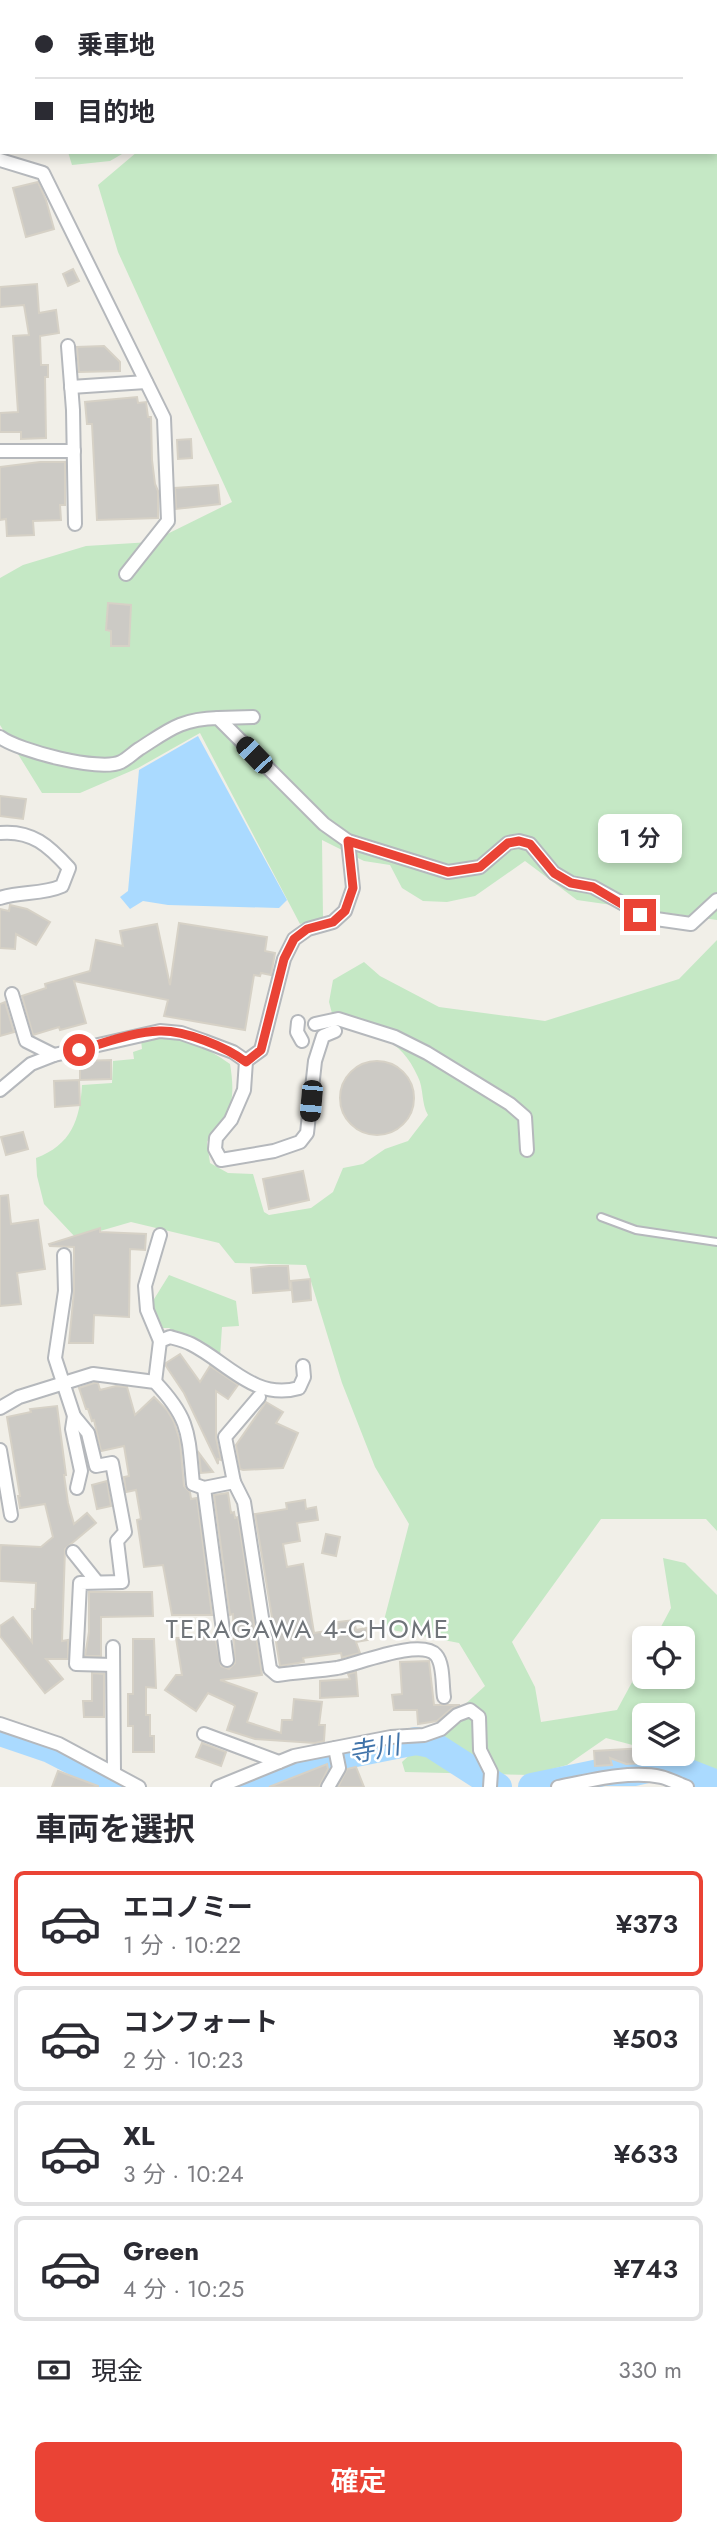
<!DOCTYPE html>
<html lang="ja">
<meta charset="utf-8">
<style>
body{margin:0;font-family:Jost,"Noto Sans JP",sans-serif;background:#f7f7f7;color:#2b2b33;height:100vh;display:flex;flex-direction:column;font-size:26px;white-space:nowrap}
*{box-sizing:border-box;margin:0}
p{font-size:23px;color:#7c7c81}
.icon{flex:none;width:38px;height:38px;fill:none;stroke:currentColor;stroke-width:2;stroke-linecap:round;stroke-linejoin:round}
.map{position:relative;height:1787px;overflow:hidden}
.sheet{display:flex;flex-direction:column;background:#fff;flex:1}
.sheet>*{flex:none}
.guide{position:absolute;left:0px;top:0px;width:718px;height:154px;box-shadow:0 4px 10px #0003;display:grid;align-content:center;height:154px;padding:0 35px;background:#fff}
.tools{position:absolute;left:632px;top:1626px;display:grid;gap:14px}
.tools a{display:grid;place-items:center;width:63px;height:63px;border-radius:10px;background:#fff;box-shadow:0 4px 10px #0003;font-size:35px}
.end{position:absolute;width:32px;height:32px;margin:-16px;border:9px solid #ea4335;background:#fff;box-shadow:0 0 0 4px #fff}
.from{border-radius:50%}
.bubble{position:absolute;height:49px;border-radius:10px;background:#fff;box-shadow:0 4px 10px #0003;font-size:23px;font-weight:600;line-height:49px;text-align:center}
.car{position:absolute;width:21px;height:42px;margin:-21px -10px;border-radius:9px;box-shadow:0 0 5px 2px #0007;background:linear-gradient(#222 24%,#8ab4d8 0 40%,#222 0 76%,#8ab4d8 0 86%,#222 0)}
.guide b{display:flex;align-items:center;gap:24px;height:66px;font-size:26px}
.guide b+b{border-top:2px solid #e1e1e2}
.guide i{width:18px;height:18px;background:#2b2b33}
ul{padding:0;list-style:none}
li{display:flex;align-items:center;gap:21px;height:105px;margin:0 14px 10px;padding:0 21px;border:4px solid #e1e1e2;border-radius:10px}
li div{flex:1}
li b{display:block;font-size:26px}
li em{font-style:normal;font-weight:600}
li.current{border-color:#ea4335}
li>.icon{width:63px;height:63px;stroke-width:1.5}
h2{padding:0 35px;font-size:32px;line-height:84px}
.pay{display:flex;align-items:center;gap:18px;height:77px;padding:0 35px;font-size:26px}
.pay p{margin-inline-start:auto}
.cta{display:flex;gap:14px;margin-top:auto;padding:14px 35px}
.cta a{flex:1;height:80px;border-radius:10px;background:#ea4335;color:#fff;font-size:28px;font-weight:600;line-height:80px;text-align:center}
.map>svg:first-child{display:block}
</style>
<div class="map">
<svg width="717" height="1787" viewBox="0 0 717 1787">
<rect width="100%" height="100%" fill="#f1efe8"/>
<g fill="#c5e8c5">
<polygon points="135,0 717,0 717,920 577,900 525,861 475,896 447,902 423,901 402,888 390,865 364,861 322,840 323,918 300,924 200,733 138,768 80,793 42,793 0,725 0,578 23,565 86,546 151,542 232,502 118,252 98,185 137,152 716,152 716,2"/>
<polygon points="68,152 122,152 122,154 110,161 72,165"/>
<path d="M717 940V1531L706 1519H601L512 1642 535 1687 541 1722 617 1710 644 1660V1676H682V1638H655L671 1608 663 1558 685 1563 717 1595V1773L664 1754H682V1715H644V1748L606 1738 567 1765 530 1775 405 1772 402 1762 485 1686 459 1643 382 1628 409 1524 375 1467 342 1383 306 1265 235 1263 219 1243 131 1222 76 1238 44 1204 37 1176 36 1158C71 1145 80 1120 82 1085L112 1083 113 1061 134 1059 133 1052 142 1049 141 1040C178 1033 200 1043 230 1064 233 1082 235 1103 224 1119 218 1127 212 1133 207 1142L210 1163 228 1173 253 1174 264 1212 269 1215 311 1208 333 1192 343 1168 363 1164 385 1149 408 1141 428 1115C421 1103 424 1089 418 1077 400 1036 374 1034 334 1021L329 1002 333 980 364 962 380 976 439 1007 545 1021 679 979Z"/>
<polygon points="169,1275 236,1301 239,1326 222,1327 220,1357 169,1328 163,1328 151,1304"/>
</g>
<polygon fill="#aadaff" points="198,736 287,900 279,908 168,905 143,901 130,909 120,897 128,891 139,770"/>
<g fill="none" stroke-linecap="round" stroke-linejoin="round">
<g stroke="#aadaff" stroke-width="28">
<polyline points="0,1732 50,1749 124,1787"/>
<polyline points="242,1787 300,1764 416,1741 431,1744 498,1787"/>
<polyline points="532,1787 604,1772 634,1772 660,1766 689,1773 717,1784"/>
</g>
</g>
<g fill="#cccac5" stroke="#d6d1c6" stroke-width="2">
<polygon points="38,182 46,200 54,229 26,237 13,188"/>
<polygon points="73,269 79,281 68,286 63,274"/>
<polygon points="37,284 39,313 56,310 59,333 40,336 41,365 48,365 48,377 45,377 46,438 21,439 21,432 0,432 0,413 18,412 13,336 29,335 24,305 0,307 0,287"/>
<polygon points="104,346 120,362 120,371 79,372 77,347"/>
<polygon points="137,397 138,403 146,402 148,417 151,417 152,460 155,484 158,491 158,518 97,520 92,424 87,424 85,402"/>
<polygon points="191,439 192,458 178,459 177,440"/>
<polygon points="40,462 65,462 65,505 60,505 61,520 33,521 34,535 7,536 6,519 0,520 0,467"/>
<polygon points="218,485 220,504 176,509 175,488"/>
<polygon points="108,603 131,605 129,646 111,646 111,631 106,630"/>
<polygon points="0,796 26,799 23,819 0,816"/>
<polygon points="10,905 27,909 50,922 36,945 16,934 15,949 0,948 0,909 9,911"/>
<polygon points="179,923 267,937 265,951 275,953 271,975 261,973 260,976 254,975 245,1030 164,1016 168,1000 74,981 86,1023 60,1030 59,1027 33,1035 22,996 46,988 45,984 90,971 96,940 123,946 120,931 157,924 170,985"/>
<polygon points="5,1002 14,1032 0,1036 0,1004"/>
<polygon points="111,1060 111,1079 80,1080 80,1061"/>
<circle cx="377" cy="1098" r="37"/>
<polygon points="79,1080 80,1105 55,1107 54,1081"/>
<polygon points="23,1132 28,1149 6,1155 1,1137"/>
<polygon points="303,1171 309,1200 269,1209 263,1179"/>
<polygon points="8,1195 11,1224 38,1220 45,1269 17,1273 21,1304 0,1306 0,1196"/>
<polygon points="100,1228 100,1232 146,1234 145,1250 130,1249 129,1317 94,1315 93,1343 69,1343 74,1291 74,1247 50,1246 49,1244"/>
<polygon points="269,1266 288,1266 290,1290 253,1293 251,1268"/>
<polygon points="310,1279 311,1300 293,1302 291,1281"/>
<polygon points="180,1354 200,1382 210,1366 238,1385 228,1399 216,1391 216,1438 221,1460 218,1459 218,1464 184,1393 166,1366 166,1363"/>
<polygon points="94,1383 98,1383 100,1390 116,1386 127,1387 135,1415 154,1397 167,1410 174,1422 180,1441 184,1486 190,1492 191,1499 197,1498 212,1615 172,1615 163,1565 144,1567 137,1520 141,1519 136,1490 126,1492 124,1477 129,1476 124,1446 101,1451 94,1420 92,1421 88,1409 86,1409 79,1388"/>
<polygon points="266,1402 283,1412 276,1423 298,1433 283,1468 243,1470 240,1469 236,1445"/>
<polygon points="57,1406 66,1475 64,1475 68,1503 74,1524 87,1513 96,1523 65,1549 62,1641 68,1640 68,1659 46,1659 63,1679 45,1693 0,1636 0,1626 13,1617 32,1642 32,1609 35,1609 36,1583 0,1581 0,1552 1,1545 41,1547 53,1537 45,1504 20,1508 18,1496 20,1496 7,1417 31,1412 30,1409"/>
<polygon points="199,1453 213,1472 201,1473"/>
<polygon points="107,1481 111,1506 97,1509 92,1485"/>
<polygon points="228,1493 231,1513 234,1512 235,1518 238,1517 262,1675 220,1680 257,1693 247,1722 281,1733 282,1720 292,1720 294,1699 322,1702 319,1725 325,1725 324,1741 315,1743 255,1739 227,1730 235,1706 232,1704 208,1693 196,1711 165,1690 176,1675 182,1675 176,1638 215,1637 221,1666 229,1669 235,1663 233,1614 230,1615 214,1495"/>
<polygon points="305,1500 306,1509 316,1507 318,1520 297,1523 300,1541 283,1544 287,1567 303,1564 314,1633 338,1629 337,1622 354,1620 356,1630 367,1628 368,1640 356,1642 360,1653 344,1657 342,1658 341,1653 303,1658 304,1662 280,1666 255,1514 287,1509 286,1503"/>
<polygon points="326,1534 340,1537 336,1556 322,1553"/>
<polygon points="89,1592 152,1592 153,1616 101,1617 101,1656 85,1656 89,1632"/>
<polygon points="133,1639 154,1639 156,1688 146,1687 146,1715 150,1715 150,1736 154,1736 154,1752 133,1752 133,1726 128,1726 128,1694 133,1694"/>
<polygon points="429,1661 434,1705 460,1705 452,1708 437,1721 418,1724 417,1710 394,1710 392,1695 402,1694 400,1662"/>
<polygon points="356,1672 358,1696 320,1698 320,1681 350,1679 348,1674"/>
<polygon points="92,1673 104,1674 104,1717 84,1717 83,1701 92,1701"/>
<polygon points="202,1743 226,1752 221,1766 196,1757"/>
<polygon points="644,1748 644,1763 626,1764 610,1758 612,1765 595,1766 594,1751"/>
<polygon points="327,1764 328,1769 319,1787 269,1787"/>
<polygon points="356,1767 364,1787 338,1787 347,1769"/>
<polygon points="58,1771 98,1786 98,1787 52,1787"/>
</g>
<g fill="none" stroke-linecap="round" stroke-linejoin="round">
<defs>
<polyline id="service" points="601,1217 636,1230 717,1242"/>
<g id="minor">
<polyline points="0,160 43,173 164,418 168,521 126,574"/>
<polyline points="68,346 73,410 75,524"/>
<polyline points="71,387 146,382"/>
<polyline points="0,451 74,451"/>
<polyline points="218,718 253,717"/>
<path d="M0 737C19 751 100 772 121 762 127 759 133 753 139 749 169 730 180 719 218 718L324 824 348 841 448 872 480 867 508 843 519 841 530 844 554 873 571 883 593 887 649 918 691 924 717 900"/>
<path d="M0 833C32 830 49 846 69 868L62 886C42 895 20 891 0 898"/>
<polyline points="12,994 26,1041 54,1055"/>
<polyline points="298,1022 297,1032 302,1041"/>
<polyline points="315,1024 338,1019 395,1037 427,1053 510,1104 525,1117 527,1150"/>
<polyline points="246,1061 261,1050 284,959 294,939 308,929 333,922 345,911 353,888 348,841"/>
<polyline points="0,1090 31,1064 54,1055 160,1031 181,1033 204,1041 233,1052 246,1061 244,1090 231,1120 216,1138 215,1149 221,1160 274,1151 300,1142 307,1133 315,1061 323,1036 335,1031"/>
<polyline points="64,1255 65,1291 55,1358 74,1416 88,1433 96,1466 112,1463 125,1532 117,1541 122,1582 80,1583 76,1664 113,1665"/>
<polyline points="160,1341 147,1310 145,1286 160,1235"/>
<path d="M155 1382 160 1341 170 1337C177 1339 185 1341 191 1344 227 1362 255 1401 299 1388L304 1377 303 1366"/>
<path d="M0 1408 19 1397 93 1374 155 1382C191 1420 188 1434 193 1484L204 1488 234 1482 244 1502 270 1669 277 1675C297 1672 317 1671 337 1668 358 1664 421 1638 436 1655 444 1664 442 1686 444 1697"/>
<polyline points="74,1416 72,1429 81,1471 77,1488"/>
<polyline points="0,1450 11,1515"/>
<polyline points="234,1482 225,1437 259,1397"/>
<polyline points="204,1488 227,1660"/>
<polyline points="73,1552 97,1582"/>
<polyline points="113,1647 114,1773"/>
<polyline points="0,1724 59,1744 139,1787"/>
<polyline points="204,1734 279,1762"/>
<polyline points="218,1787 294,1756 391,1737 424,1735 441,1729 457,1715 470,1710 479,1717 480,1750 491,1772 490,1787"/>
<polyline points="328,1787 339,1768 335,1748"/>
<path d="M558 1787C588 1781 630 1770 661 1777 670 1779 678 1784 687 1787"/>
</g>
</defs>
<use href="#service" stroke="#b5b8bc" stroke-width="10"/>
<use href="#minor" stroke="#b5b8bc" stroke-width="16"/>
<use href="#service" stroke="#fff" stroke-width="6"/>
<use href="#minor" stroke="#fff" stroke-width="12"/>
</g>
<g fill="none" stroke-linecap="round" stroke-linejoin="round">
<path stroke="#ea4335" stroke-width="9" d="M79 1050C105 1043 133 1032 159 1031 185 1030 226 1047 246 1062L261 1050 284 959 294 939 307 929 333 922 345 911 353 888 348 841 448 872 480 867 508 843 519 841 530 844 554 873 571 883 593 887 640 915"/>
</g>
<g text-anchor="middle" stroke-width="5" stroke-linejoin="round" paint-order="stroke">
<g font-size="26" letter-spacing="2" fill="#70757a" stroke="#fff">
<text x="308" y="1638">TERAGAWA 4-CHOME</text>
</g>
<g font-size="26" font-style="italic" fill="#4174aa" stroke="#fff">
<text transform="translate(374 1749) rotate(-11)" y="9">寺川</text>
</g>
</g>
</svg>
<div class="tools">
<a><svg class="icon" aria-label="locate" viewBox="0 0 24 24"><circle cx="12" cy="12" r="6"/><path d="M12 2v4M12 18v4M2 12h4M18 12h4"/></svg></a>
<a><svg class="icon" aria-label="layers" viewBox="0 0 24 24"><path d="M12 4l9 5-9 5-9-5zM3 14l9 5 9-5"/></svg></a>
</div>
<i class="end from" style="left:79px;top:1050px"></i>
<i class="end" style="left:640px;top:915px"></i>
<div class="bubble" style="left:598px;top:814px;width:84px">1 分</div>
<i class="car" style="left:254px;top:755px;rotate:316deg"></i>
<i class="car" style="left:311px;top:1101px;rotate:185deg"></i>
<div class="guide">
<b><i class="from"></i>乗車地</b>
<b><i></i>目的地</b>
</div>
</div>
<section class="sheet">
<h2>車両を選択</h2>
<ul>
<li class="current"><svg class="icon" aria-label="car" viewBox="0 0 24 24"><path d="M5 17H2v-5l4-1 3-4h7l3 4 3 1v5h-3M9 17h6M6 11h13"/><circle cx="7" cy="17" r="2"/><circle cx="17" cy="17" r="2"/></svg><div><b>エコノミー</b><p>1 分 · 10:22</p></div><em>¥373</em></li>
<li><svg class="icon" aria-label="car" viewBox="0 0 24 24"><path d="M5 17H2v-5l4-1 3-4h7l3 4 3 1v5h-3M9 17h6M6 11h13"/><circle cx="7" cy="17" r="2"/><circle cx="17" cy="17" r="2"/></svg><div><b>コンフォート</b><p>2 分 · 10:23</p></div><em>¥503</em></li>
<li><svg class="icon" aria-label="car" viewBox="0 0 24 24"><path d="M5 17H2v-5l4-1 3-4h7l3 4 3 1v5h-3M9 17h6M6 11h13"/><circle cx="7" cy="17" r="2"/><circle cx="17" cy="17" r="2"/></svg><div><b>XL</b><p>3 分 · 10:24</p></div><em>¥633</em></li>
<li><svg class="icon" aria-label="car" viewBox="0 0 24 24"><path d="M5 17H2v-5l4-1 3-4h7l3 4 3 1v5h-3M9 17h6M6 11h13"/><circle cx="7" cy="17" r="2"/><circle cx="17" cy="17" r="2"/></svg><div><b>Green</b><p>4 分 · 10:25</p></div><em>¥743</em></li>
</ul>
<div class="pay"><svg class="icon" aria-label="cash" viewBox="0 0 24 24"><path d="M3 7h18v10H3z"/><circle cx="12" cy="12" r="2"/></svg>現金<p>330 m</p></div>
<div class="cta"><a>確定</a></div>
</section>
